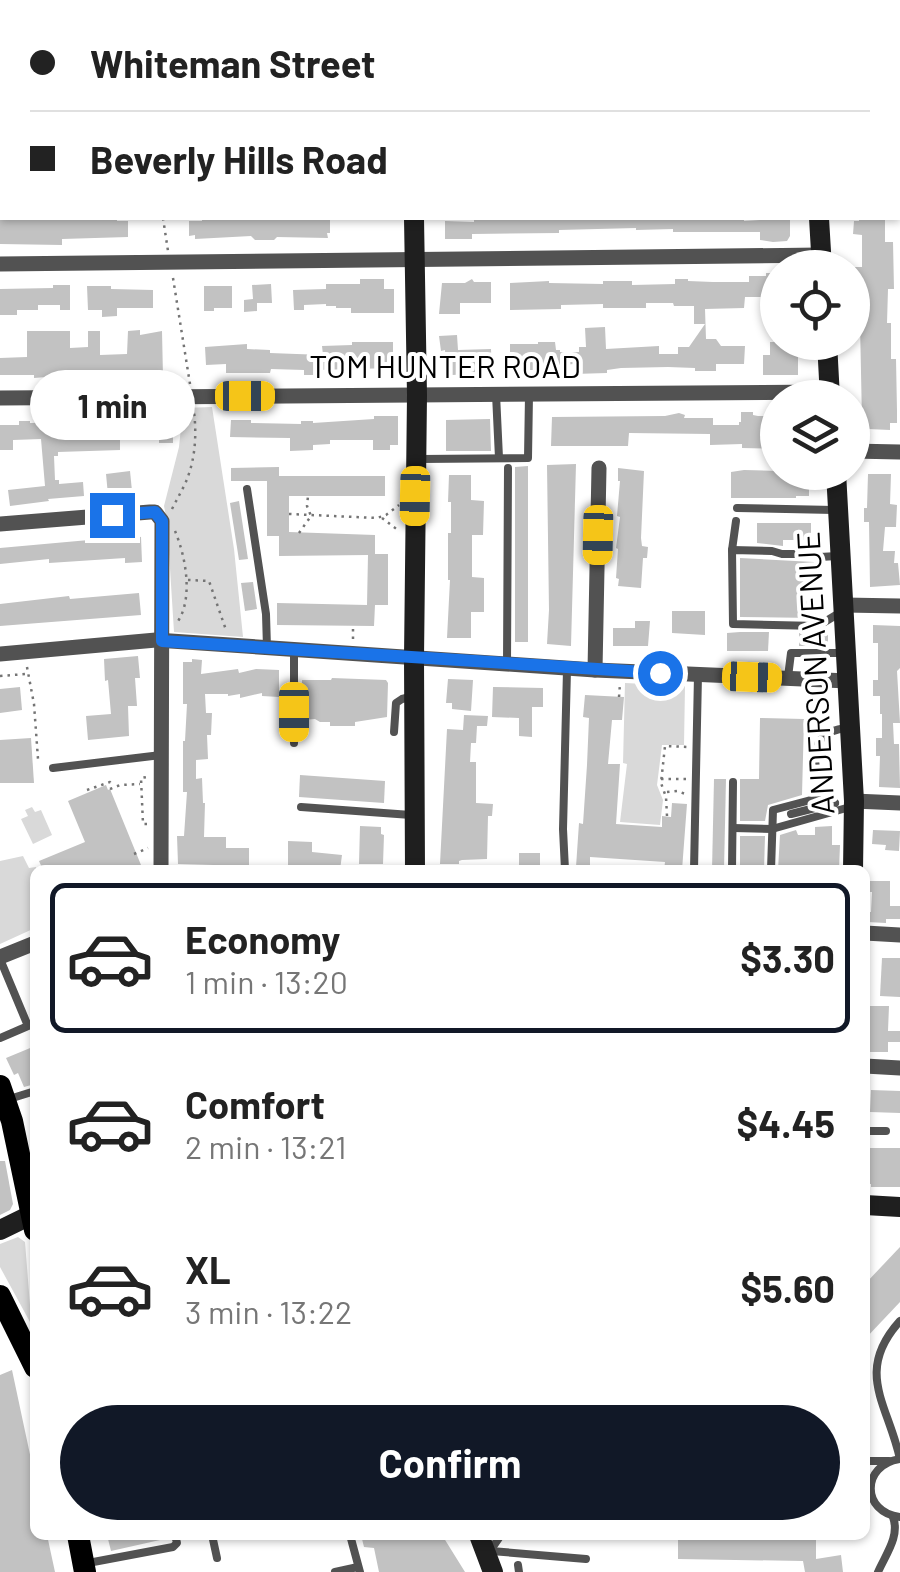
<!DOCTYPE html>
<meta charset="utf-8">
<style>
body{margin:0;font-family:Barlow,sans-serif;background:#f2f2f2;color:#222;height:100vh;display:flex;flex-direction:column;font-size:38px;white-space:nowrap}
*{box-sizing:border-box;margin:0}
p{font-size:32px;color:#767676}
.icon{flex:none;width:55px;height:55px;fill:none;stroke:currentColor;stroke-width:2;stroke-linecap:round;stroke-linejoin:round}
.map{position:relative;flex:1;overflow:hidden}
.drawer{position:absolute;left:30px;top:865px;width:840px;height:675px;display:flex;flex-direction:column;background:#fff;border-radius:15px;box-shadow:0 2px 8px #0004}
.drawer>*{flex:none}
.hud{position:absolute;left:0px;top:0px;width:900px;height:220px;box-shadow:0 2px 8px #0004;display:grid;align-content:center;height:220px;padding:0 30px;background:#fff}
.controls{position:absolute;left:760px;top:250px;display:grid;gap:20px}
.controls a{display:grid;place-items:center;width:110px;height:110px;border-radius:50%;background:#fff;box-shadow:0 2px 8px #0004;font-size:50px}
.end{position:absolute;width:45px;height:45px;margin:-22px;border:12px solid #1a73e8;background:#fff;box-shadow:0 0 0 5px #fff}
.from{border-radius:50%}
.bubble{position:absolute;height:70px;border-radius:35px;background:#fff;box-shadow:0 2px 8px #0004;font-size:32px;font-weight:700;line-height:70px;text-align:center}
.car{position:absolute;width:30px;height:60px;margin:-30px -15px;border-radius:12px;box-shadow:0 0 8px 2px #0007;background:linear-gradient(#f5c518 24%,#345 0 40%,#f5c518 0 76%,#345 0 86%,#f5c518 0)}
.hud b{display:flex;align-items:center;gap:35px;height:95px;font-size:38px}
.hud b+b{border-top:2px solid #e0e0e0}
.hud i{width:25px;height:25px;background:#222}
ul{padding:18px 0 0;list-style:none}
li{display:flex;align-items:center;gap:30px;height:150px;margin:0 20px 15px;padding:0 10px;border:5px solid transparent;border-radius:15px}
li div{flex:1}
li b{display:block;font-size:38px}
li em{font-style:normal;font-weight:700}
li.active{border-color:#111827}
li>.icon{width:90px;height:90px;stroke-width:1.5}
.primary-button{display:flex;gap:20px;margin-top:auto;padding:20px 30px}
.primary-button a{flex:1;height:115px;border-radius:60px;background:#111827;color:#fff;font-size:40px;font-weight:700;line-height:115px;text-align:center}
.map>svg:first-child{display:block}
</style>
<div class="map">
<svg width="900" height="1572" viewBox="0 0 900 1572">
<rect width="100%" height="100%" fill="#fff"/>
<g fill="#d9d9d9">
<polygon points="212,407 234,549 243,637 174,632 167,521 164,506 179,447 183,408"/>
<polygon points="625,683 685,686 684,745 662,745 657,785 663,800 660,825 620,822 627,764 623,763"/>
<polygon points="32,807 35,812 41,810 52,835 33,844 21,819 28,816 25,810"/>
<polygon points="23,856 29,868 36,867 37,870 35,870 35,928 0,944 0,861"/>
<polygon points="18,1237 25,1242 30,1305 35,1325 35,1336 30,1322 0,1267 0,1244"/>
</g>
<g fill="#c2c2c2">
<polygon points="0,218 117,218 117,221 128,221 128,237 62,239 62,245 0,244"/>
<polygon points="202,218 330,218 330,233 327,233 328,238 277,237 274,240 255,240 251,236 195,239 195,235 189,236 189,221 202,221"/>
<polygon points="480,218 744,218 744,221 790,218 790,236 787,241 773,242 760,240 760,232 673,232 673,229 636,230 636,228 559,230 559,233 472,234 472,239 445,239 445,221 474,222 474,220 480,220"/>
<polygon points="859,218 885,218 885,242 893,242 894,289 888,289 887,323 891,323 891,359 896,359 897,411 897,423 890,423 890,430 868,429 868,421 862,421 860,323 864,323 865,290 856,290 855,267 862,267 862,235 853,234 854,221 859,221"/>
<polygon points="766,273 778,273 778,301 762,301 762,297 745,297 744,308 705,309 706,339 716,339 721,346 745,346 744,364 716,364 716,371 695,371 695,368 668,367 621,368 607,370 607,373 574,374 574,364 549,366 549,368 533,370 510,370 510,344 538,344 538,342 555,342 556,350 560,350 560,352 579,352 579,347 586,347 585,328 605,327 606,349 659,346 659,354 678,354 678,347 689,347 705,324 694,324 694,306 674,306 673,303 646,303 646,308 603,308 603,304 561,305 561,309 510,310 510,283 549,281 549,283 603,284 603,281 632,281 632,285 675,284 675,279 688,279 688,281 713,282 749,282 749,276 766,276"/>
<polygon points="360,279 384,279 384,289 394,289 394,313 351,313 351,308 336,308 336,306 326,306 326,304 304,305 304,310 294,310 293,290 326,289 326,284 360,284"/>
<polygon points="472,279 474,282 491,282 491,303 460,303 460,314 439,314 442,283 465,283"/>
<polygon points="271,284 272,303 257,303 257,311 244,312 244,300 253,299 252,285"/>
<polygon points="53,285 70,285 70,310 60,310 60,305 38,305 38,310 17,310 17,315 0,315 0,289 53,288"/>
<polygon points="87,286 111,286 111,289 153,290 153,308 117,308 117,316 102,317 102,310 88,310"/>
<polygon points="204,286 232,286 232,308 214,308 214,311 204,311"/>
<polygon points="140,330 140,335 162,331 163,377 83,378 83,374 34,378 34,375 0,375 0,358 27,357 27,331 70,331 70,348 88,347 88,331 100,331 100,355 127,354 128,331"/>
<polygon points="457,335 458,350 491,349 492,373 452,375 452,369 446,369 445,350 441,351 439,336"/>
<polygon points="352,342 393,342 393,368 316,370 316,375 304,375 304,370 271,369 270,373 226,373 226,364 206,365 205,347 247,344 247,349 270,350 270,353 323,355 322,346 352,345"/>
<polygon points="770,342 794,342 795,355 798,355 798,375 763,375 763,355 770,355"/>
<polygon points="741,412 753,412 753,415 758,416 778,416 778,449 742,448 742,444 710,445 710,434 629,433 628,446 551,446 552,417 665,416 679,413 685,415 684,418 713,418 713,425 739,425 739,422 741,422"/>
<polygon points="374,416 398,416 398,445 390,445 390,450 373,450 373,440 330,440 330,444 313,445 313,450 290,451 290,438 230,437 231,420 251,420 251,423 301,424 301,421 313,421 313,423 374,419"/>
<polygon points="159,418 173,418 173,443 159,443 159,438 120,438 120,450 58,452 58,456 54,456 55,480 59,480 59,484 83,482 84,496 48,499 49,501 10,506 8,490 45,486 41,439 13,440 13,450 0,450 0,425 19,425 19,421 30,421 30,423 138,421 138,423 159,423"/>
<polygon points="490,419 491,451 446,451 446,420"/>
<polygon points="576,464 571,646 547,644 549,610 547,465"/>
<polygon points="528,466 528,642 515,642 515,467"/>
<polygon points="279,467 279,476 385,476 385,496 289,496 289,532 375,535 375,554 388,554 388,605 375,605 374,626 277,625 277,603 367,605 368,555 279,556 279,536 267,536 267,481 231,481 231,468"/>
<polygon points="618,468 644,471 641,538 642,546 648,547 647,558 643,558 641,588 618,586 619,579 616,578 618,549 616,548 620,517 617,516 620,481 618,481"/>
<polygon points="744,470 809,472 809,496 796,496 796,498 731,498 731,472"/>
<polygon points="130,471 132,491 108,495 106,474"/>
<polygon points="868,474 891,474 890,504 897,505 896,527 885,527 883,551 895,551 894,563 898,563 900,585 870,587 869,522 864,522 864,508 867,508"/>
<polygon points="449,475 471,475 471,500 484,501 483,535 472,535 472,577 484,578 484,612 471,612 471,638 447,638 450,580 448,580 448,533 451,533 451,502 448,502"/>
<polygon points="239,501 248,559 239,560 230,503"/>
<polygon points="757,523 811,523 811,540 783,540 783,546 757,543"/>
<polygon points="110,534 110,538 135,536 141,537 142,562 125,563 125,558 49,563 49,559 0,564 0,548 100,539 99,535"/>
<polygon points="740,558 814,562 814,582 806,582 805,601 816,601 816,618 740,617"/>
<polygon points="253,582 257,609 245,611 241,583"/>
<polygon points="139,593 141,615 0,626 0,604 69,596 70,599"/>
<polygon points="672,611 705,611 705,635 672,633"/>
<polygon points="635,621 650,621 648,646 613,646 613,628 635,628"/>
<polygon points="873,625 900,626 900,668 897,671 900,723 893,723 894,744 899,744 900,788 879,787 880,756 876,756 876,738 882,738 882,714 880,714 880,696 873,696 873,680 878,680 878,643 873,643"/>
<polygon points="740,632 769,632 768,651 727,651 727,633"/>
<polygon points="799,633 828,634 828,646 799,646"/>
<polygon points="138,656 140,678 135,678 137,706 128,706 129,736 88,740 86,716 111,714 108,680 105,681 104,659"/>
<polygon points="192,659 202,660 201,674 238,669 239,673 256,669 279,670 279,697 262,696 262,693 240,698 240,694 228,696 228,694 205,694 206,713 212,713 211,735 207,735 208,759 196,760 196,779 202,778 203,803 205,803 204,837 226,837 226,848 249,848 249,866 178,864 177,836 184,836 187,792 183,792 183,741 185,741 187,704 183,704 183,662 192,662"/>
<polygon points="332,678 386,680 388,683 387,717 355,722 355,726 330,726 330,722 320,722 315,719 302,720 302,680 331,680"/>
<polygon points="448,679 473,680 471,711 452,709 452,703 446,703"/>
<polygon points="20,687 22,710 0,713 0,689"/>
<polygon points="493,687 543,688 543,707 532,707 532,737 519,736 519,718 492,717"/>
<polygon points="585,695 624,697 622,720 612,720 608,764 620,764 616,824 662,827 662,816 671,817 672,803 687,804 682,870 664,870 665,862 590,857 590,868 576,867 579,823 583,824 587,765 589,718 583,717"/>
<polygon points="464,715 488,716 487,726 477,726 476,743 471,743 470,762 476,762 476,803 493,804 492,816 488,816 487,859 462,860 459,861 459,864 440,864 447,729 463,730"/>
<polygon points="760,718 804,719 802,795 768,805 765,821 740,821 740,779 759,779"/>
<polygon points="31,738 34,783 0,783 0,740"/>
<polygon points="300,775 385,781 384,803 299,797"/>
<polygon points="714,779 726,779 724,870 712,870"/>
<polygon points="106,785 108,790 110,789 141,865 128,870 43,870 39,861 85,842 68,801"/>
<polygon points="360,826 381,827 381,834 384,835 383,864 359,864"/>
<polygon points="832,826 832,845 840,845 839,870 778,870 780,835 796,830 798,835 815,835 815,827"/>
<polygon points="873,830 900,831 899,851 885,850 886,845 872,844"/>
<polygon points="740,836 765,836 764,870 740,870"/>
<polygon points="288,841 312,842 312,852 342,855 340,870 288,870"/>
<rect x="519" y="853" width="21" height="17"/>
<polygon points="867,881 890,881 890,906 900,906 900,919 886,919 886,923 867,922 867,912 871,912 872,892 867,892"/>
<polygon points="882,958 900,958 900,997 880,996"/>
<polygon points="866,1006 889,1006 888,1031 900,1031 900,1042 888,1042 888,1052 865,1052"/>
<polygon points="35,1046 35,1084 24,1087 18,1073 14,1075 6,1058"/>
<polygon points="871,1090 900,1091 900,1113 870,1112"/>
<polygon points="865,1148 900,1148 900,1187 871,1187 871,1184 865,1184"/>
<polygon points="0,1161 5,1161 13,1204 10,1210 0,1215"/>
<polygon points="900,1247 900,1302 865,1339 865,1284"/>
<polygon points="12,1370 35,1478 35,1535 47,1535 55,1572 0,1572 0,1375"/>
<polygon points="107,1535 159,1535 160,1540 111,1551"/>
<polygon points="361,1535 442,1535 465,1572 379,1572 374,1548 364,1547"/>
<polygon points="678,1535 816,1535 816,1559 841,1555 843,1572 805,1572 803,1561 678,1559"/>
</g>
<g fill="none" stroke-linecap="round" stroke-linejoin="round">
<g stroke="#747474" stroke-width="2.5" stroke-dasharray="2.5 5" stroke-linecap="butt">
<polyline points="123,0 123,2"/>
<polyline points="163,218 168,251"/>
<polyline points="173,278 190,384"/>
<path d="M172 509C176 501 180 494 184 486 195 463 197 437 194 412"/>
<polyline points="289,514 377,518 386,515 399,505"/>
<polyline points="382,518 399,531"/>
<path d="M175 531C186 557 194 601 176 624"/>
<polyline points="299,533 311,516 307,506 308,496"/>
<polyline points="188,580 209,581 226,630"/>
<polyline points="353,639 353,626"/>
<polyline points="27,667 34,704 38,759"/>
<polyline points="0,676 26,674"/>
<polyline points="619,697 620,684"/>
<polyline points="661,779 687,779"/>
<polyline points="110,789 120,785 140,784"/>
<polyline points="87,790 110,782 112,786"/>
<polyline points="667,792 677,791 688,795"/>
<polyline points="667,816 666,797 661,783 665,746 688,747"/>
<polyline points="147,824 143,824 141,778 147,777"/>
<polyline points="134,854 148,848"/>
</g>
<g stroke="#525252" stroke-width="8">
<polyline points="496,394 499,458"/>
<polyline points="420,459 528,458 529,395"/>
<polyline points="247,489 266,614 267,648"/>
<polyline points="737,508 834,510"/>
<polyline points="732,550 736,521"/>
<polyline points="837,556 820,557 814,554 782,554 772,551 732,550 733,624 818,626 841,612"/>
<polyline points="294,650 294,743"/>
<polyline points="507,664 508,468"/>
<polyline points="788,677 791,653 842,653"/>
<polyline points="394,732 396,703 402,699 410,697"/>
<polyline points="53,768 161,755"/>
<path d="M835 803C818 793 807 752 823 737 829 731 838 729 846 728"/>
<polyline points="301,807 411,815"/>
<polyline points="791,814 835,803"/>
<polyline points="733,828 772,829 850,807"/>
<polyline points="565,870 563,829 567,670"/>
<polyline points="694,870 698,675"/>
<polyline points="732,870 733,782"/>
<polyline points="771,870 773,810 826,796"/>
<polyline points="0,959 28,1026 0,1038"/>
<polyline points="6,1100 35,1091"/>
<polyline points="865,1131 886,1131"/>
<path d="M900 1459C888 1404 854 1372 900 1321"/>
<path d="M900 1459C861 1465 861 1512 900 1517"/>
<polyline points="865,1461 889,1461"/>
<polyline points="212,1535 217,1558"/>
<polyline points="350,1535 360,1572"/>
<polyline points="490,1551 501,1535"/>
<polyline points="491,1551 586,1559"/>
<polyline points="88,1563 173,1547 177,1543 175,1535"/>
<polyline points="518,1565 519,1572"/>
<polyline points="335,1572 358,1567"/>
<path d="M878 1572C886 1554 900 1536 893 1517"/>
</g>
<g stroke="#525252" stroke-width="15">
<polyline points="98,0 99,2"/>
<polyline points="150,0 151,2"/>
<polyline points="0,126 2,126"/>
<polyline points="0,264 821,255"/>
<polyline points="0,398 830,392"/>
<polyline points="852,451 900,452"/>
<polyline points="0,524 150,512 155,512 162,521 161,870"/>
<polyline points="844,605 900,606"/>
<polyline points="0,654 156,640 595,670 848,681"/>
<polyline points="595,670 599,468"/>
<polyline points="854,801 900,803"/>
<polyline points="865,933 900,935"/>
<polyline points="0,957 35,943"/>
<polyline points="865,1066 900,1068"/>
</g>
<g stroke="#1f1f1f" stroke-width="20">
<polyline points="396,0 396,2"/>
<polyline points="729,0 730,2"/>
<polyline points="414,218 417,395 414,658 415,870"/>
<polyline points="819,218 822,268"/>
<polyline points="827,342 830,398"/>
<polyline points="836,472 854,801 853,870"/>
<polyline points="865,1205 900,1207"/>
<polyline points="0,1230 35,1213"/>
<polyline points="479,1535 493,1572"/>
</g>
<g stroke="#000" stroke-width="22">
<polyline points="0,1086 12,1121 35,1230"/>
<polyline points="0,1296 35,1367"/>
<polyline points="78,1535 85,1572"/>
</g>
</g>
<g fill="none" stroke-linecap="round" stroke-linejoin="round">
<polyline stroke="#1a73e8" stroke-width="12" points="112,515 155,512 162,521 162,641 660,673"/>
</g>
<g text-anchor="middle" stroke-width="8" stroke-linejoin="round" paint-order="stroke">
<g font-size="32" fill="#000" stroke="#fff">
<text x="445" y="378">TOM HUNTER ROAD</text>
<text transform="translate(816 673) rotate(-93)" y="11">ANDERSON AVENUE</text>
</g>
</g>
</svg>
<div class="controls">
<a><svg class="icon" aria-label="locate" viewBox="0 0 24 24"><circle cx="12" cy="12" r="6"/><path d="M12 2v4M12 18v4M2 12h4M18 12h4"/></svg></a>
<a><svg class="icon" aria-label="layers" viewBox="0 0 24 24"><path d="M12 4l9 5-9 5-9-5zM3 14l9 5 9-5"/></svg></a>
</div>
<i class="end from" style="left:660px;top:673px"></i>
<i class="end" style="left:112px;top:515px"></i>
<div class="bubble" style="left:30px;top:370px;width:165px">1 min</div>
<i class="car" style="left:245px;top:396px;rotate:90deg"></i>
<i class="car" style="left:415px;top:496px;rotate:181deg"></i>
<i class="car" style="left:598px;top:535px;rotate:181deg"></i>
<i class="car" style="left:752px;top:677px;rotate:92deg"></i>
<i class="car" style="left:294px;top:712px;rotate:180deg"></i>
<div class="hud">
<b><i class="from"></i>Whiteman Street</b>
<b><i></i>Beverly Hills Road</b>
</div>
<section class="drawer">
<ul>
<li class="active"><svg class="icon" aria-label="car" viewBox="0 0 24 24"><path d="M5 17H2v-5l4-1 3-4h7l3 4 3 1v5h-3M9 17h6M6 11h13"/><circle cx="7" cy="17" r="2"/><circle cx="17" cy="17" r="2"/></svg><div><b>Economy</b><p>1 min · 13:20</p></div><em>$3.30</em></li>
<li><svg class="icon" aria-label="car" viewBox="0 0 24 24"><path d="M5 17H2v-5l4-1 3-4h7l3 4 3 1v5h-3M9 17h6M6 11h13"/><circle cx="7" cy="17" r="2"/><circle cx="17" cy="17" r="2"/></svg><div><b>Comfort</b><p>2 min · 13:21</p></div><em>$4.45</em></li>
<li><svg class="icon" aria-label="car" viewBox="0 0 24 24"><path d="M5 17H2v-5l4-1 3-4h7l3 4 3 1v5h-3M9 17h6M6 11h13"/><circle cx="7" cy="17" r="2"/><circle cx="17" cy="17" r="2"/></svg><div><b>XL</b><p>3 min · 13:22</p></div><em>$5.60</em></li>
</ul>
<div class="primary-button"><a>Confirm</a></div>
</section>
</div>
